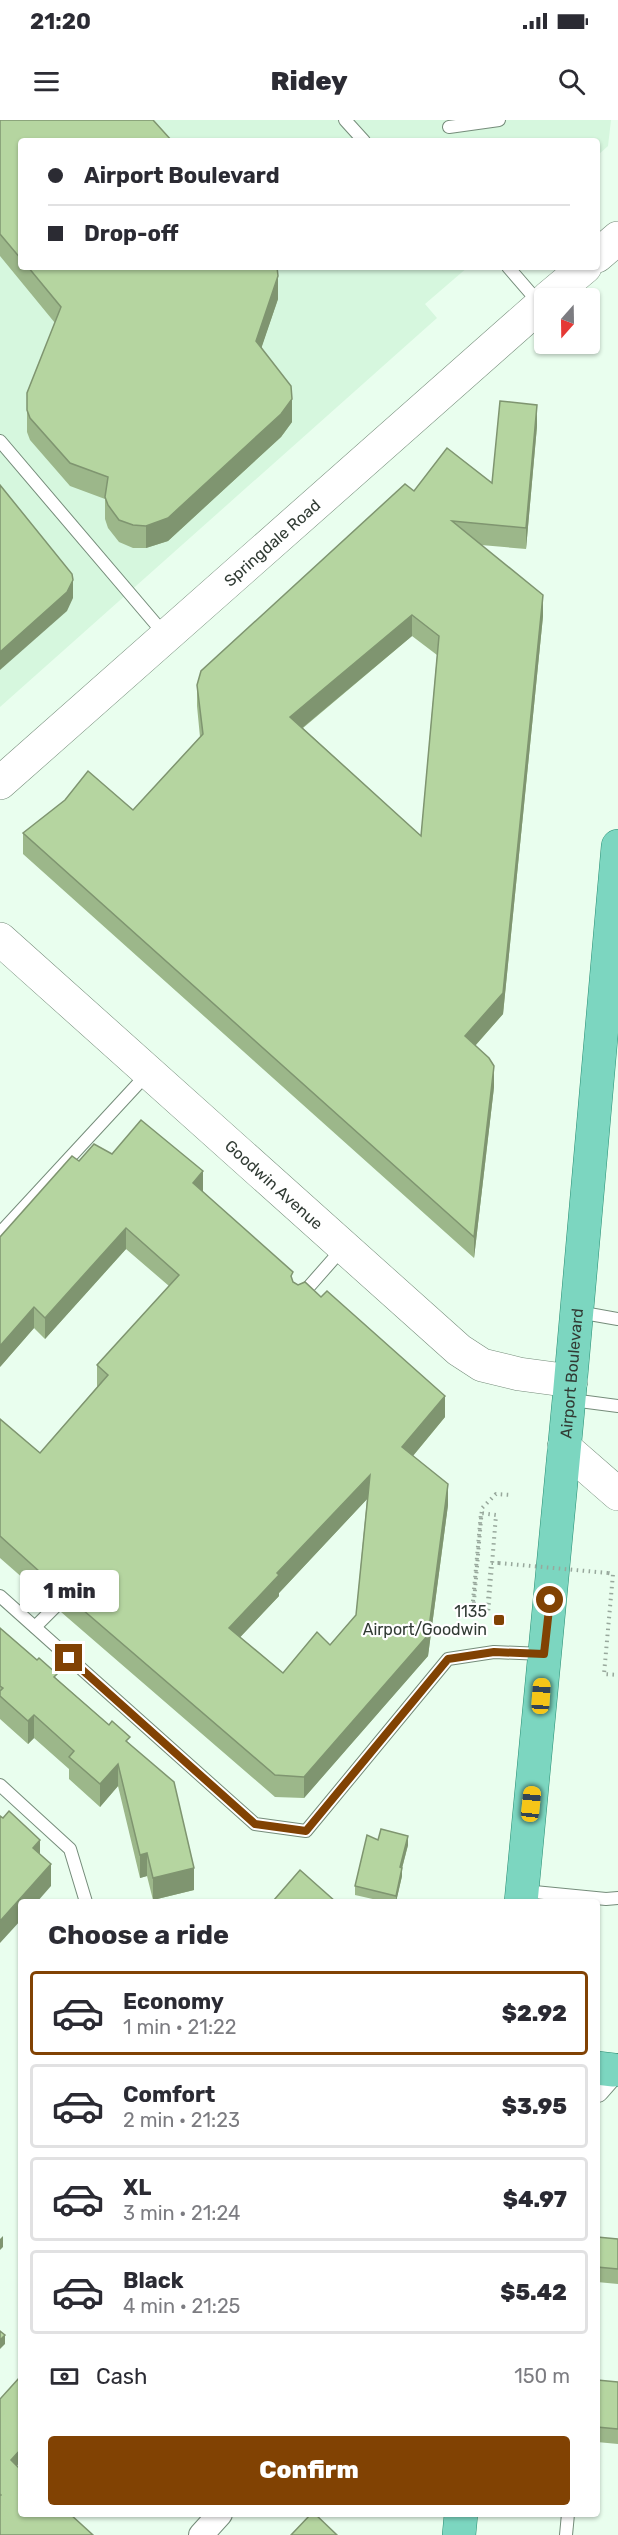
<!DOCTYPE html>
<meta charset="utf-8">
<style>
body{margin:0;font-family:Rubik,sans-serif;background:#f7f7f7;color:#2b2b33;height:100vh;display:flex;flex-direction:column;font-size:22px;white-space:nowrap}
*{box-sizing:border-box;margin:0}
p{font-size:20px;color:#7c7c81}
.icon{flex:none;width:33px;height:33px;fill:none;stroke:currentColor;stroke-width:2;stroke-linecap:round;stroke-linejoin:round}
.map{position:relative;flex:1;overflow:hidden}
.drawer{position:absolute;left:18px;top:1779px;width:582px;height:618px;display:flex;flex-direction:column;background:#fff;border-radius:6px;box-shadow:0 2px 4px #0004}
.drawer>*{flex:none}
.hud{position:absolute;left:18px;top:18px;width:582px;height:132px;border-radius:6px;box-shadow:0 2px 4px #0004;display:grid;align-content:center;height:132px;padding:0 30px;background:#fff}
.needle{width:39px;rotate:200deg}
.controls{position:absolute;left:534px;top:168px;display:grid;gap:12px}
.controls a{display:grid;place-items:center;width:66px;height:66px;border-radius:6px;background:#fff;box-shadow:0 2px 4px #0004;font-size:30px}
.end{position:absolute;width:27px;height:27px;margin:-14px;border:8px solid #814203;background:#fff;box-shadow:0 0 0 3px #fff}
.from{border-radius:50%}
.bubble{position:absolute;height:42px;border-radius:6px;background:#fff;box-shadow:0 2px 4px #0004;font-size:20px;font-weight:800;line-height:42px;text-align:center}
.car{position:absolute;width:18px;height:36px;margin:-18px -9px;border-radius:8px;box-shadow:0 0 4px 2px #0007;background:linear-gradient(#f5c518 24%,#345 0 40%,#f5c518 0 76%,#345 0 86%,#f5c518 0)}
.hud b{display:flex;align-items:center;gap:21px;height:57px;font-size:22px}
.hud b+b{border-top:2px solid #e1e1e2}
.hud i{width:15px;height:15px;background:#2b2b33}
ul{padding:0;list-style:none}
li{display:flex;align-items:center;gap:18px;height:84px;margin:0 12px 9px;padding:0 18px;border:3px solid #e1e1e2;border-radius:6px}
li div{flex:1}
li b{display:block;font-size:22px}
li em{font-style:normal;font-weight:800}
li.selected{border-color:#814203}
li>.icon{width:54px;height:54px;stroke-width:1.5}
h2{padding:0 30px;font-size:27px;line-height:72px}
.pay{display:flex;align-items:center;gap:15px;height:66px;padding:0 30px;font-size:22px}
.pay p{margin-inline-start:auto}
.action{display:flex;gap:12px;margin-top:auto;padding:12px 30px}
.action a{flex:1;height:69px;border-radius:6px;background:#814203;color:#fff;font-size:24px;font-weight:800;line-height:69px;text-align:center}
.status{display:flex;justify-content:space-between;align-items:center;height:42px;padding:0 30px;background:#fff;direction:ltr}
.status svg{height:16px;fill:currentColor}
header{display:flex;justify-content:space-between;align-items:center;height:78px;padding:0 30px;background:#fff;font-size:27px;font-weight:800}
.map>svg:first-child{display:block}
</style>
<div class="status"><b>21:20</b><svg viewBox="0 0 49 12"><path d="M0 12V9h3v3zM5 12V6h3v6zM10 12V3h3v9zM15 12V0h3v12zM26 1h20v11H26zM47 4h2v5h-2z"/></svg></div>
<header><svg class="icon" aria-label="menu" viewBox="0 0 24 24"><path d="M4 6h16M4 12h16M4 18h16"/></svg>Ridey<svg class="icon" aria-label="search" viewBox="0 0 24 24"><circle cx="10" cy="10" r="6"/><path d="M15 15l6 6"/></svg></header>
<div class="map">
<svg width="618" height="2415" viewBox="0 0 618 2415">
<rect width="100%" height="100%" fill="#e9feee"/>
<polygon fill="#d6f7de" points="0,0 611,0 608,26 597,36 597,21 21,21 21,147 468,147 425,184 437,198 0,587"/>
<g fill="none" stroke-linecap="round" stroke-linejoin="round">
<defs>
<g id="lane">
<polyline points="345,0 364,21"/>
<polyline points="449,7 499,0"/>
<polyline points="508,147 540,184"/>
<polyline points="0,321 166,516"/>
<polyline points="0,1113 148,953"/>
<polyline points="299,1178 343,1128"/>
<polyline points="578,1192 618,1199"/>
<polyline points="572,1280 618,1286"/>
<polyline points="0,1476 255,1704 306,1711 448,1539 494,1532 543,1534"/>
<polyline points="35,1507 55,1487"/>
<polyline points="0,1665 70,1729 86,1782"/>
<polyline points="524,1771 606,1779 618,1778"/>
<polyline points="566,2415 568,2394"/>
</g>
<g id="street">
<polyline points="597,1970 618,1946"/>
<polyline points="201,2415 220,2394"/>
</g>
<g id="secondary">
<polyline points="597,136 618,118"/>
<polyline points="548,178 585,147"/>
<path id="s1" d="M0 663 544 182"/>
<path id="s2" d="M0 819 459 1230 482 1245 519 1254 571 1261"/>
<polyline points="564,1327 618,1374"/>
</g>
<g id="primary">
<path id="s3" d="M521 1782 569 1279 618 726"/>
<polyline points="597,1948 614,1950"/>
<polyline points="459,2415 461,2394"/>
</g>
</defs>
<use href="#lane" stroke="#758c7a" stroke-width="14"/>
<use href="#street" stroke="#758c7a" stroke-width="26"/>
<use href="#secondary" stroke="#758c7a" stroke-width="34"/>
<use href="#primary" stroke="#298e74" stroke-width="34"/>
<g stroke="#98a89c" stroke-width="4" stroke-dasharray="1.5 4.5" stroke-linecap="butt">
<polyline points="499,1443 491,1443 487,1493 472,1492 481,1393 496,1395 488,1494 473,1493 482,1388 496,1374 511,1375"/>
<polyline points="608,1453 613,1454 604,1554 618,1555"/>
</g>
<use href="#lane" stroke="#fff" stroke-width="12"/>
<use href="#street" stroke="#fff" stroke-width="24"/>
<use href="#secondary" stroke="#fff" stroke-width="33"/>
<use href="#primary" stroke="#7cd6c0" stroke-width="33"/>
<polyline stroke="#98a89c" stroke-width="4" stroke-dasharray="1.5 4.5" stroke-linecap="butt" points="499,1443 608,1453"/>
</g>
<g fill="#9cb78a" fill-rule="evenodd">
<polygon points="0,0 21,21 21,147 277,147 278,179 261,228 292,302 281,317 168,421 146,428 133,428 119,422 108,408 105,399 105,379 70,366 30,320 27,312 27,290 55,203 0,136"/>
<path d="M537 306 526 429 481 425 543 496 503 894 475 926 494 967 474 1138 23 734V713L133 690 200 617 197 586V565L414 371 492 363ZM412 516 437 535 421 716 303 608Z"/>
<path d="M112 1034 203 1072 293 1161V1162L445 1297 413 1336 448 1385 428 1536 304 1678 275 1677 61 1492 60 1481 53 1479 49 1481 0 1438V1299L40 1333 97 1267V1245L169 1166 126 1129 45 1219 34 1208 0 1247 79 1041ZM367 1379 356 1495 330 1525 283 1553 240 1517 279 1476V1473Z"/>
<polygon points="0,1508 130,1624 194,1770 153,1780 147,1756 140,1758 118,1666 100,1687 69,1659 69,1649 34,1618 28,1624 0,1599"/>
<polygon points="378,1720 408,1725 402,1748 402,1756 396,1782 386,1782 355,1775 355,1766"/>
<polygon points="597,2117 618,2119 618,2164 597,2162"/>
<polygon points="597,2260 618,2262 618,2324 597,2322"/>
</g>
<g fill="#7f9570">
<polygon points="278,156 278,179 256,244 256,221"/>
<polygon points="292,279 292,302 281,317 168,421 146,428 146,406"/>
<polygon points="537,285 537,306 526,429 526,408"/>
<polygon points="73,460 73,478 67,491 0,550 0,532"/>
<polygon points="543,475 543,496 503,894 465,937 465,916"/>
<polygon points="412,495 412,516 290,618 290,597"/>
<polygon points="494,946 494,967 474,1138 474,1117"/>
<polygon points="203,1051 203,1073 193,1063"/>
<polygon points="126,1108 126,1129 45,1219 45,1198"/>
<polygon points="34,1187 34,1208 0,1247 0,1226"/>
<polygon points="445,1276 445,1297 402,1349 402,1327"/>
<polygon points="370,1355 370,1376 279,1473 279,1476 229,1529 229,1508 277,1453"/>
<polygon points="448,1364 448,1385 428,1536 304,1678 304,1657"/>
<polygon points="53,1458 53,1479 49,1481 49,1460"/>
<polygon points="34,1595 34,1618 28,1624 28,1601"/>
<polygon points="118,1644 118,1666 100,1687 100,1664"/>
<polygon points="408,1716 408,1725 400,1756 400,1747"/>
<polygon points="40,1720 40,1742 33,1728"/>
<polygon points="147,1733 147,1756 140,1758 140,1735"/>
<polygon points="51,1744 51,1766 37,1782 21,1782 21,1800 0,1823 0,1801"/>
<polygon points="194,1748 194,1770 153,1780 153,1758"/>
<polygon points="402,1748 402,1756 396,1782 396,1776"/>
<polygon points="3,2116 3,2127 0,2130 0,2119"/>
<polygon points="5,2215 5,2224 0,2229 0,2220"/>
<polygon points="21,2329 21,2341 11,2353 11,2340"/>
</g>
<g fill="#b5d5a0" stroke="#7f9570" stroke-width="1.5" fill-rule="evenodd">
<polygon points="0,0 153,0 172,21 21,21 21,139 0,114"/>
<polygon points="28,147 277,147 278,156 256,221 291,266 292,279 281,294 168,398 146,406 133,405 119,400 108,385 105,377 108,357 70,343 30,298 27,290 27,273 61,187"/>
<path d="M500 281 537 285 526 408 452 401 543 475 503 873 465 916 489 938 494 946 474 1117 23 713 65 680 88 651 133 690 203 614 197 565 201 551 405 364 414 371 447 328 492 363ZM412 495 439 516 421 716 290 597Z"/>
<polygon points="0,365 72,454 73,460 67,472 0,532"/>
<path d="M141 1000 203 1051 193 1063 293 1152 291 1156 293 1162 298 1165 305 1162 321 1177 327 1171 445 1276 402 1327 448 1364 428 1515 304 1657 275 1655 61 1471 63 1464 60 1459 53 1458 49 1460 0 1416V1299L40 1333 108 1255 97 1245 179 1155 126 1108 45 1198 34 1187 0 1226V1117L72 1036 79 1041 94 1024 112 1034ZM370 1355 356 1495 330 1525 317 1512 283 1553 229 1508 279 1455 277 1453Z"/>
<polygon points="0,1508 37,1540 39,1538 57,1554 54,1557 109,1605 112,1601 130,1617 126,1621 174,1662 194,1748 153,1758 147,1733 140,1735 118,1644 100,1664 69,1637 74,1631 34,1595 28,1601 0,1576 0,1571 3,1568 0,1566"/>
<polygon points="9,1691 40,1720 33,1728 51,1744 0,1801 0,1696 3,1698"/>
<polygon points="381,1709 408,1716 400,1747 402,1748 396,1776 355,1766 367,1715 378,1720"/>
<polygon points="300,1750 336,1782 276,1782 274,1780"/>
<polygon points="597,2117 618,2119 618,2149 597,2147"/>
<polygon points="0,2211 5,2215 0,2220"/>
<polygon points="20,2257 21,2329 11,2340 21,2350 21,2394 70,2394 93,2415 0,2415 0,2376 1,2375 0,2374 0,2279"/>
<polygon points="597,2260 618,2262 618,2309 597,2307"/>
<polygon points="311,2394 315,2394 337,2415 291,2415"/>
</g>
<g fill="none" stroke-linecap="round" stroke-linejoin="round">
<polyline stroke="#814203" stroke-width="8" points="69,1538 255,1704 306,1711 448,1539 494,1532 544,1534 550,1480"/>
</g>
<rect fill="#814203" stroke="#fff" stroke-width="2" x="493" y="1494" width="12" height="12" rx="3"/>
<g text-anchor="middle" stroke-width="4.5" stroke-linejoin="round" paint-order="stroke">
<g font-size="16" fill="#313b34" stroke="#fff">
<text dy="6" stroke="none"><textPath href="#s1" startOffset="363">Springdale Road</textPath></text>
<text dy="6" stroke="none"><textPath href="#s2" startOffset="368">Goodwin Avenue</textPath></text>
<text dy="6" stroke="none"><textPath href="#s3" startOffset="531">Airport Boulevard</textPath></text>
</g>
<g font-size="16" fill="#313b34" stroke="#fff" text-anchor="end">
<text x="487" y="1497">1135<tspan x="487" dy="18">Airport/Goodwin</tspan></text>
</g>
</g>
</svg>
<div class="controls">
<a><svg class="needle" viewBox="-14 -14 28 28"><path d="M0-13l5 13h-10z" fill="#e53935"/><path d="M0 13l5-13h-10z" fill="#7c7c81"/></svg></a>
</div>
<i class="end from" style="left:550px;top:1480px"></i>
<i class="end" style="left:69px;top:1538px"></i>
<div class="bubble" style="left:20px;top:1450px;width:99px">1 min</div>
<i class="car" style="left:541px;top:1576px;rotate:4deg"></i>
<i class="car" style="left:531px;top:1684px;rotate:6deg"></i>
<div class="hud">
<b><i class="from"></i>Airport Boulevard</b>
<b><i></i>Drop-off</b>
</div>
<section class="drawer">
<h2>Choose a ride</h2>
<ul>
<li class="selected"><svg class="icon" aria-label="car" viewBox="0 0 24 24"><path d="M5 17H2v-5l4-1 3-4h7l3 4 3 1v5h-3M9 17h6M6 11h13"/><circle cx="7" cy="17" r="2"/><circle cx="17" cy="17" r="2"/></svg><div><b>Economy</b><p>1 min · 21:22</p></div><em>$2.92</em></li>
<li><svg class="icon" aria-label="car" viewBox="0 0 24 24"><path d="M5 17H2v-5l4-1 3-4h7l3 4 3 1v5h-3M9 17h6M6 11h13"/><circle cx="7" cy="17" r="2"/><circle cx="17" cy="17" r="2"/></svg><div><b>Comfort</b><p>2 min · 21:23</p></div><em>$3.95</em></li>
<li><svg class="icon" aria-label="car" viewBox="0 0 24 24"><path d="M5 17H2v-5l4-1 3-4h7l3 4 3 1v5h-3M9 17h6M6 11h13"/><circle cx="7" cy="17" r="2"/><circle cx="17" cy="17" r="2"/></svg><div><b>XL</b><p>3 min · 21:24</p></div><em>$4.97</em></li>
<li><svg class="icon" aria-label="car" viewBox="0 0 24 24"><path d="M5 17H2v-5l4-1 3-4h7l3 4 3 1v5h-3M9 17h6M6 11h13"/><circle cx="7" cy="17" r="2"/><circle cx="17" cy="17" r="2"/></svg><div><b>Black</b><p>4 min · 21:25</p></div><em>$5.42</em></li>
</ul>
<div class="pay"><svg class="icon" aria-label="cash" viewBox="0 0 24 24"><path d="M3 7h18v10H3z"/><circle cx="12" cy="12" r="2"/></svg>Cash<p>150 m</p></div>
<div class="action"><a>Confirm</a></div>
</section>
</div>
